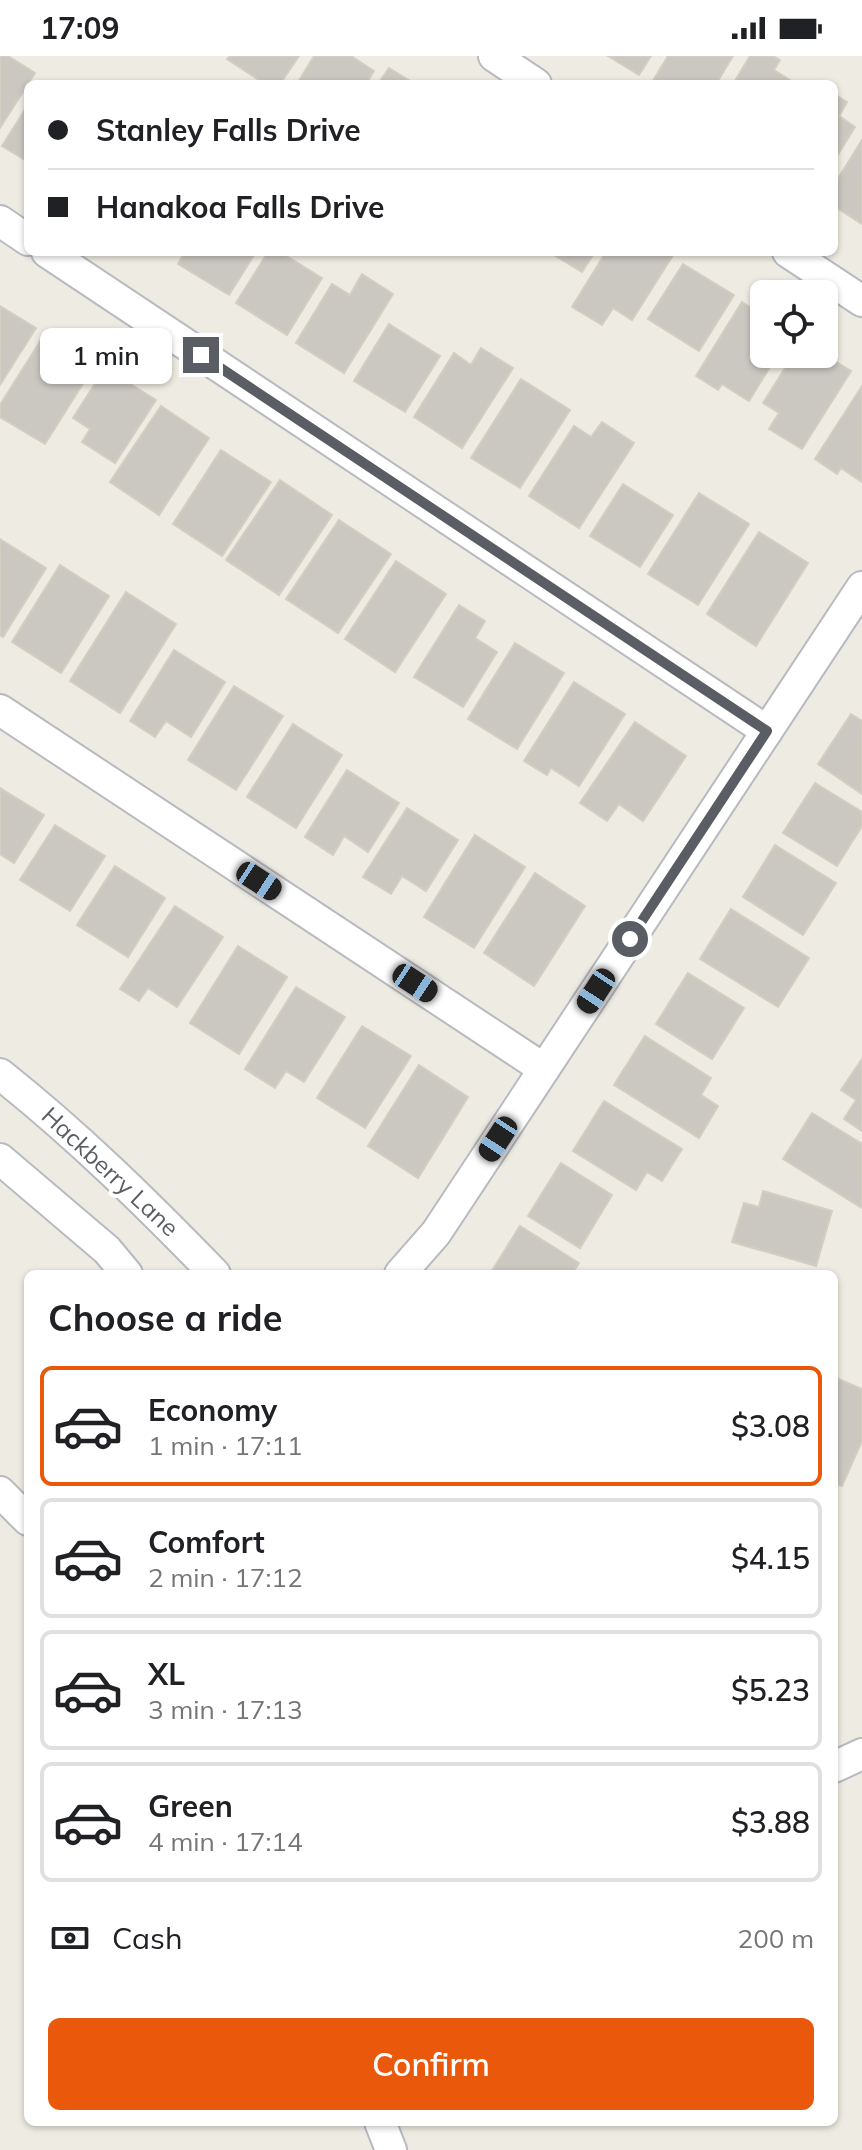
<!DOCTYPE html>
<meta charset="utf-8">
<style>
body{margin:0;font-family:Mulish,sans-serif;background:#f2f2f2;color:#202124;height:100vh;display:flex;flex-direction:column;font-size:30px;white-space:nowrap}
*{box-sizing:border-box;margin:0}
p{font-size:26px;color:#757577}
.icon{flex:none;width:44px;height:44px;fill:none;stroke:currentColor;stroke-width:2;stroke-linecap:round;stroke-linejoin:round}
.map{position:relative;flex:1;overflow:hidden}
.panel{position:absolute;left:24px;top:1214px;width:814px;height:856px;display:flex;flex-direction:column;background:#fff;border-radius:12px;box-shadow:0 2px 6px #0004}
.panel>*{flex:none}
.top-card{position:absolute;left:24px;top:24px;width:814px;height:176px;border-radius:12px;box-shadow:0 2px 6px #0004;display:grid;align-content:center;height:176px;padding:0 24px;background:#fff}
.fabs{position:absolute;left:750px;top:224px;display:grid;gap:16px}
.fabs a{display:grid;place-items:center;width:88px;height:88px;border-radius:12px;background:#fff;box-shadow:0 2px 6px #0004;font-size:40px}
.end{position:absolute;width:36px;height:36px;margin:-18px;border:10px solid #5a5e64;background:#fff;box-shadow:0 0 0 4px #fff}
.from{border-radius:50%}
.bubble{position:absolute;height:56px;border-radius:12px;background:#fff;box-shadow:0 2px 6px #0004;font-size:26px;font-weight:600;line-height:56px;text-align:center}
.car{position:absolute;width:24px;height:48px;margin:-24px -12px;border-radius:10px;box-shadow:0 0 6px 2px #0007;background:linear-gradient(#222 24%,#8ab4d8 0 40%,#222 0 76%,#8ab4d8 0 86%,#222 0)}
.top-card b{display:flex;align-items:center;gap:28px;height:76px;font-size:30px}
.top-card b+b{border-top:2px solid #e0e0e0}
.top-card i{width:20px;height:20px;background:#202124}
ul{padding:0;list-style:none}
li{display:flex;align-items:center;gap:24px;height:120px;margin:0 16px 12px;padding:0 8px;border:4px solid #e0e0e0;border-radius:12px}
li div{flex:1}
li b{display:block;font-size:30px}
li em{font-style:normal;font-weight:600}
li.selected{border-color:#ea580c}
li>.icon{width:72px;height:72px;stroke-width:1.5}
h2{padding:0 24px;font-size:36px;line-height:96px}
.pay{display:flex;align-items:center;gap:20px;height:88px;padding:0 24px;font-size:30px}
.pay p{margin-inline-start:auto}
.cta{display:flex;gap:16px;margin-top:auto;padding:16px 24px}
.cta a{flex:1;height:92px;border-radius:12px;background:#ea580c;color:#fff;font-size:32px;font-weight:600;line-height:92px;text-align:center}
.status{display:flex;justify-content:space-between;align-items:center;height:56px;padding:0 40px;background:#fff;direction:ltr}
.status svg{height:22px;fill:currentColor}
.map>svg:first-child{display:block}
</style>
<div class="status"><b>17:09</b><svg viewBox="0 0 49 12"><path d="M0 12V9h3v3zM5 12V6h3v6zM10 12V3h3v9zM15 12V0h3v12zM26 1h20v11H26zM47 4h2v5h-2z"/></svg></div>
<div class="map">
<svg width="862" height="2094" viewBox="0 0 862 2094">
<rect width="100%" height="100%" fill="#eeece2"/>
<g fill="#cbc8c1" stroke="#d3cec0" stroke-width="2">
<polygon points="0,0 8,0 35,17 0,72"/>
<polygon points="230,0 299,0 280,28 265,28 227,3"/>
<polygon points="314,0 351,0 374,15 366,28 297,28"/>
<polygon points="608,0 651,0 639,19"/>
<polygon points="668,0 733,0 716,28 651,28"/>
<polygon points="750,0 773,0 780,4 774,14 796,28 733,28"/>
<polygon points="389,12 415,28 378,28"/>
<polygon points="834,38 847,46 839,60 855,71 834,105"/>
<polygon points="28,49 28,106 2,90"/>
<polygon points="862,84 862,168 834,150 834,129"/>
<polygon points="185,196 256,196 229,239 178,208"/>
<polygon points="268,196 280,196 322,222 287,279 236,247"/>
<polygon points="549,196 595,196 582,216"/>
<polygon points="606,196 668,196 673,199 632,264 613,252 602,269 572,251"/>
<polygon points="683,208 734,239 699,295 648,263"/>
<polygon points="362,218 393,238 344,317 296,287 332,228 350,239"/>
<polygon points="742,246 764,260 764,298 778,298 749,345 722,328 718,334 696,320"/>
<polygon points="0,250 36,272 0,329"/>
<polygon points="389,268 440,300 405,356 354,325"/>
<polygon points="44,279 94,310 45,388 0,361 0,349"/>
<polygon points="481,292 513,312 462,392 414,361 454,297 471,309"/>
<polygon points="794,298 823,298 851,315 802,393 769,373 779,357 763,347"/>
<polygon points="105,312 156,344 115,407 82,386 90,373 73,362"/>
<polygon points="521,323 570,354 520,432 471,402"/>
<polygon points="862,330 862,426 841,412 837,418 815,403"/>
<polygon points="161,350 209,382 159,459 110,426"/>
<polygon points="602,366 634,387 579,472 529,440 574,370 591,381"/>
<polygon points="221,394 271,426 222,500 173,468"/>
<polygon points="280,424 332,459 279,539 226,504"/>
<polygon points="623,428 673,459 640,511 590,480"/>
<polygon points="699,437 749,468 698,549 648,518"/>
<polygon points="339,464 391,498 338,577 286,543"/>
<polygon points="759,476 808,507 756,590 707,558"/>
<polygon points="0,483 46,512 3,581 0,579"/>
<polygon points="396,505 446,538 395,616 345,583"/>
<polygon points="60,509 109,540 61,617 12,586"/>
<polygon points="126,536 176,568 120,657 70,625"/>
<polygon points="459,549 485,565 475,582 497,596 463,651 414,621"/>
<polygon points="515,587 564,617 517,693 468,663"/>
<polygon points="174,594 225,626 191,681 166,665 155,681 130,665"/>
<polygon points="574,626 625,658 579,730 551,712 547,719 524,705"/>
<polygon points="234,630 283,660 236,734 188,704"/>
<polygon points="851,658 862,665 862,738 818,708"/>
<polygon points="635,666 686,700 643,765 619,748 607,765 580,747"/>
<polygon points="293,668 342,699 296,772 247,741"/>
<polygon points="347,714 399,747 368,796 344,780 333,799 305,781"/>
<polygon points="815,727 862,756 862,770 837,810 783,777"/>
<polygon points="0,732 44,759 14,807 0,798"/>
<polygon points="407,752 458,784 426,835 402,820 391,838 363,821"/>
<polygon points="55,769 105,800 70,855 20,824"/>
<polygon points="475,779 525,811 474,892 424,861"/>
<polygon points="775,789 836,827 803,879 743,841"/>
<polygon points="115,810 165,842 128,901 77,869"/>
<polygon points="535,817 585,850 534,930 484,897"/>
<polygon points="175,850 223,881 177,951 148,932 139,945 120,933"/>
<polygon points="731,853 809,902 778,951 700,903"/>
<polygon points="238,890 287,921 239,998 190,967"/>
<polygon points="688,917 744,952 712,1003 656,968"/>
<polygon points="296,931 345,961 304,1026 286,1015 275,1032 245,1013"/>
<polygon points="362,970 411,1000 365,1072 317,1042"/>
<polygon points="645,980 711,1022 701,1039 718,1050 699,1082 614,1029"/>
<polygon points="862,1003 862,1075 844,1063 856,1044 841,1034"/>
<polygon points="419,1009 468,1041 418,1122 368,1090"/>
<polygon points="604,1045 682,1093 662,1125 647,1116 636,1134 573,1095"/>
<polygon points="812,1057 862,1088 862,1152 783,1103"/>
<polygon points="561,1107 612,1139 580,1192 528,1160"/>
<polygon points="763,1135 832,1155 816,1210 732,1186 744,1147 759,1151"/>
<polygon points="520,1170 579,1207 572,1218 490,1218"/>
<polygon points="834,1321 862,1333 862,1385 842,1430 834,1427"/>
</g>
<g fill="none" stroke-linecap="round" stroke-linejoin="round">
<defs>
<g id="street">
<polyline points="494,0 536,28"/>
<polyline points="0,165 28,184"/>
<polyline points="47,196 767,675"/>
<polyline points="788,196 862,245"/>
<polyline points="0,654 544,1013"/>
<path d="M0 1018C77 1079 147 1148 215 1218"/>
<polyline points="0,1103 107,1194 127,1218"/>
<polyline points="400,1218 436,1177 862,531"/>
<polyline points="0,1436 28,1464"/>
<polyline points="834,1711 862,1698"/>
<polyline points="380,2066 391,2094"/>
</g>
</defs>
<use href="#street" stroke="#b7babf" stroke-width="34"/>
<use href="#street" stroke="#fff" stroke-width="30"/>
</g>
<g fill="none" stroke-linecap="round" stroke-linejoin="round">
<polyline stroke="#5a5e64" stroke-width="10" points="201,299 767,675 630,883"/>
</g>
<g text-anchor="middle" stroke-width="8" stroke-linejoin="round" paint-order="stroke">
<g font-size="24" fill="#5a5e64" stroke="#fff">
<text transform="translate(110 1116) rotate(43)" y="8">Hackberry Lane</text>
</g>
</g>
</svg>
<div class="fabs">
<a><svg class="icon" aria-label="locate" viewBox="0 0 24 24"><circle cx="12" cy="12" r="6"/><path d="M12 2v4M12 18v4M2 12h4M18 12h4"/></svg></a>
</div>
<i class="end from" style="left:630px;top:883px"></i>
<i class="end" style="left:201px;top:299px"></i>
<div class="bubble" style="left:40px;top:272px;width:132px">1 min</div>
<i class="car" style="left:259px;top:825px;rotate:123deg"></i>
<i class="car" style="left:415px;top:927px;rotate:123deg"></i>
<i class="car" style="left:596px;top:935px;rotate:213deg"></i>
<i class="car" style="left:498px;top:1083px;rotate:213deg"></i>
<div class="top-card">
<b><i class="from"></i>Stanley Falls Drive</b>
<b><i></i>Hanakoa Falls Drive</b>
</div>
<section class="panel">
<h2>Choose a ride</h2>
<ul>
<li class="selected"><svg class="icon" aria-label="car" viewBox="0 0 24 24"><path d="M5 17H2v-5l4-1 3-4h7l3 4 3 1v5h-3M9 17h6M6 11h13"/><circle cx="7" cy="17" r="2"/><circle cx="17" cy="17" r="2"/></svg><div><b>Economy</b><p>1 min · 17:11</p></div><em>$3.08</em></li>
<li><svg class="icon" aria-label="car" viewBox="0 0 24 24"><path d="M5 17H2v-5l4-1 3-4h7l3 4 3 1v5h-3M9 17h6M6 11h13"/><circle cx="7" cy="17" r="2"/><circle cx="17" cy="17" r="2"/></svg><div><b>Comfort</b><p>2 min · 17:12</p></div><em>$4.15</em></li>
<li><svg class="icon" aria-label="car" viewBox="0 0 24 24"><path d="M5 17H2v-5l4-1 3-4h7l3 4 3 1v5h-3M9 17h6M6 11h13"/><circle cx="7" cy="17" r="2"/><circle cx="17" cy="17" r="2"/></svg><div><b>XL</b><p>3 min · 17:13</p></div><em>$5.23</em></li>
<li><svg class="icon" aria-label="car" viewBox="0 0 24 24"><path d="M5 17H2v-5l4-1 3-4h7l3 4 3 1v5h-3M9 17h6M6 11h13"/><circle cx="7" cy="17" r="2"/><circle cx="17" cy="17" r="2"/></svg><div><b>Green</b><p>4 min · 17:14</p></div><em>$3.88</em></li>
</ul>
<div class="pay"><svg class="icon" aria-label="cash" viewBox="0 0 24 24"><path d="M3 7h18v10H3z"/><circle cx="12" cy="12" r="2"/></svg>Cash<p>200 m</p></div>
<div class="cta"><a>Confirm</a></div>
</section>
</div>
